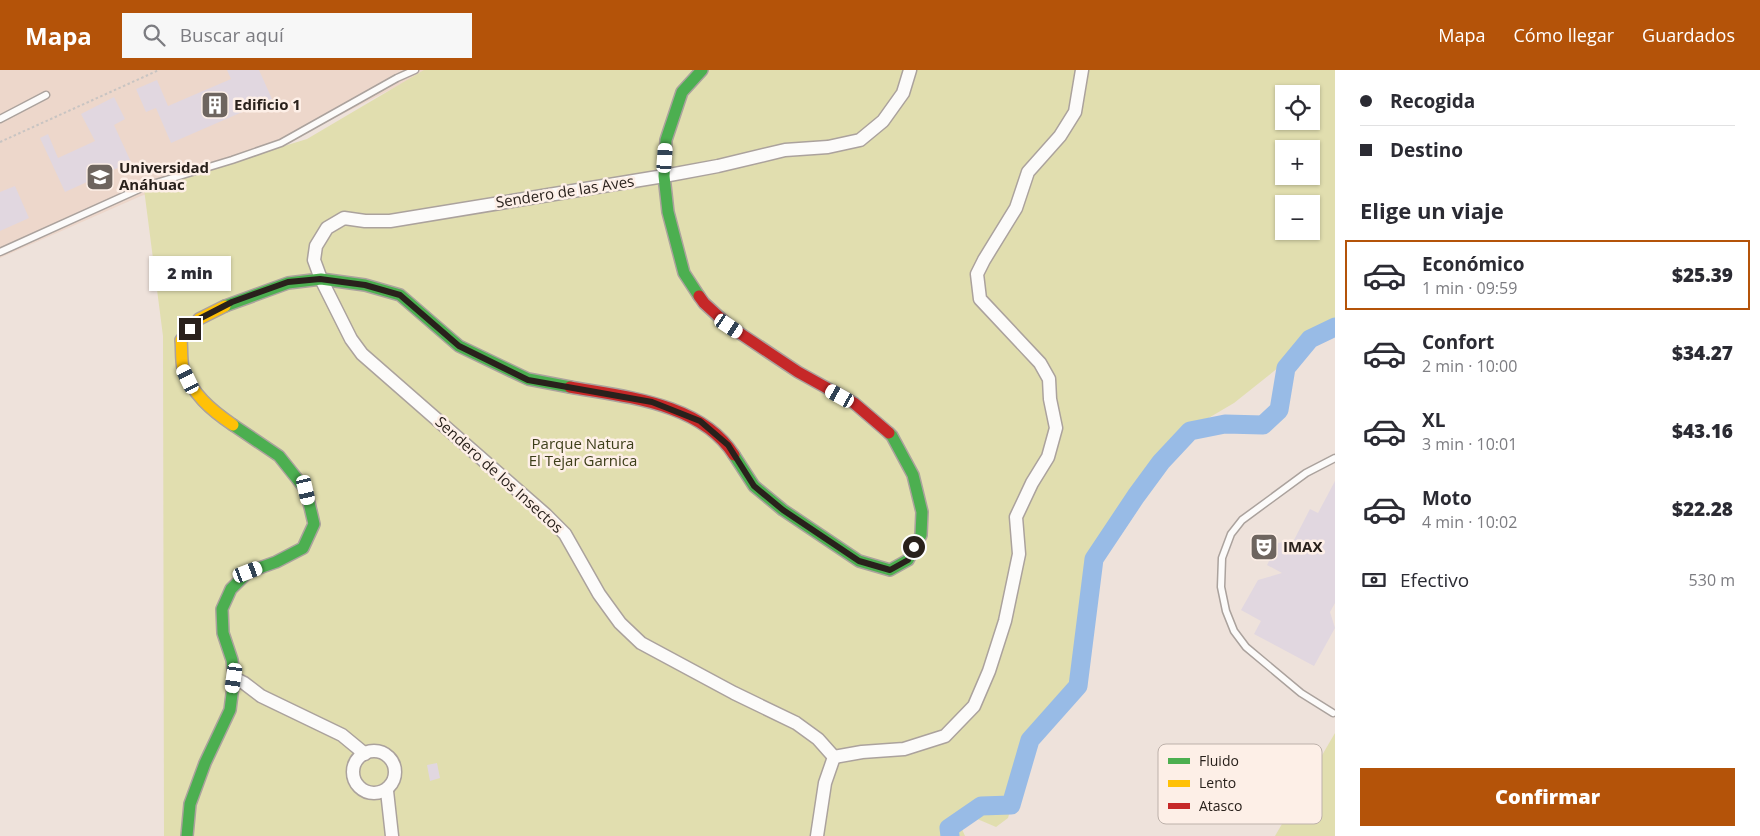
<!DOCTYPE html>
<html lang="es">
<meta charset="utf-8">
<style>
body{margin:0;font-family:"Open Sans",sans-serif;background:#f7f7f7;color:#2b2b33;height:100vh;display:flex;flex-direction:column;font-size:19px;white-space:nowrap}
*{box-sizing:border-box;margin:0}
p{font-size:16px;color:#7c7c81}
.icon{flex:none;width:28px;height:28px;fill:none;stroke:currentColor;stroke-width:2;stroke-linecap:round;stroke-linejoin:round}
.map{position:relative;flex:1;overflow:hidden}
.side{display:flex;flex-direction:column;background:#fff;width:425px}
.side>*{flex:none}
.hud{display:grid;align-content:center;height:110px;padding:0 25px;background:#fff}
.buttons{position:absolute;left:1275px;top:15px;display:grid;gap:10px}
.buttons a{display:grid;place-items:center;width:45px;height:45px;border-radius:0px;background:#fff;box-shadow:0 1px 4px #0004;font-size:25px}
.end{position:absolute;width:22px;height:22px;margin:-11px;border:6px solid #29211c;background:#fff;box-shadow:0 0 0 2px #fff}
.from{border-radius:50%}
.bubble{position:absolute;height:35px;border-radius:0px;background:#fff;box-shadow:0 1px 4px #0004;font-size:16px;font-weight:800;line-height:35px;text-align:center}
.car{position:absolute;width:15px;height:30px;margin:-15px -8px;border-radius:6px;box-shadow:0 0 4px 1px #0007;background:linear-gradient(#fff 24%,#345 0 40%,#fff 0 76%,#345 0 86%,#fff 0)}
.hud b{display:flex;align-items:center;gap:18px;height:48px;font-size:19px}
.hud b+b{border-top:1px solid #e1e1e2}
.hud i{width:12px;height:12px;background:#2b2b33}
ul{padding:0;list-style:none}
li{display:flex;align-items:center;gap:15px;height:70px;margin:0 10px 8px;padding:0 15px;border:2px solid transparent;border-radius:0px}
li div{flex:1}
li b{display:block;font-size:19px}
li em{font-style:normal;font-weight:800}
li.active{border-color:#b45309}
li>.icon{width:45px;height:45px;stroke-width:1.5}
h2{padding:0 25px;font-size:22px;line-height:60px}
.pay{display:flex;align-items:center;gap:12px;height:55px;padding:0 25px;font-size:19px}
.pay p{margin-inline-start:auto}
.primary-button{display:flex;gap:10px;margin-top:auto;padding:10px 25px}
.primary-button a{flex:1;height:58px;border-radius:0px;background:#b45309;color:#fff;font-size:20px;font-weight:800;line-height:58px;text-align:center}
header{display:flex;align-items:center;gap:30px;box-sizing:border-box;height:70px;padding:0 25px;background:#b45309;color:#fff}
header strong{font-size:24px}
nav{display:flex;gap:28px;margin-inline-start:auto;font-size:18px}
.search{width:350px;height:45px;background:#f7f7f7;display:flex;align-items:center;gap:12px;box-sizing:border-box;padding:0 18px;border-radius:0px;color:#7c7c81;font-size:19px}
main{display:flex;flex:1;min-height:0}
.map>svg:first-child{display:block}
</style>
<header>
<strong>Mapa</strong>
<div class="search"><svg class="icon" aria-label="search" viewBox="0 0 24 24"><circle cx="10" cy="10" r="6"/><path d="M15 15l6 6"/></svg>Buscar aquí</div>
<nav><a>Mapa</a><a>Cómo llegar</a><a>Guardados</a></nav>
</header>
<main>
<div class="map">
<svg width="1335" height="766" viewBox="0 0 1335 766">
<rect width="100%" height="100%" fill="#eee2db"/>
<polygon fill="#edd7cb" points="0,0 429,0 258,87 141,126 0,188"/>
<g fill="#e1deaf" fill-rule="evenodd">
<path d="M424 0H1335V265L1305 268 1288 290 1234 333 1183 363 1157 395 1144 429 1095 483 1088 516 1093 570 1079 594 1078 622 1055 653 1020 685 1018 714 1008 748 996 757 968 745 958 750 965 766H164L163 266 144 119 307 69ZM1284 24H1311V51H1284ZM1284 79H1311V106H1284ZM1284 134H1311V161H1284Z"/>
<polygon points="1335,663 1335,766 1275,766"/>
</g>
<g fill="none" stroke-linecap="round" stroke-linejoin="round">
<polyline stroke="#98bbe6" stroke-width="19" points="950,766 949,758 981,736 1011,735 1030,670 1078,616 1094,489 1136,426 1161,392 1190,361 1225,354 1263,355 1279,340 1286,298 1310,269 1335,257"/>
</g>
<g fill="#e1d7e0">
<polygon points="227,0 259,0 272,29 171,73 156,38 146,42 136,19 157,10 168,36 231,9"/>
<polygon points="114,27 125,49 114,55 131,92 65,122 40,68 48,64 58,88 95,71 81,44"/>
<polygon points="15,116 29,148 0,161 0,122"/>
<polygon points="1335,411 1335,533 1330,542 1335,558 1314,596 1254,564 1261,551 1241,540 1258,510 1282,503 1267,495 1278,473 1294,470 1310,439 1318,443"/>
<polygon points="437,693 440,708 430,711 427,695"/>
</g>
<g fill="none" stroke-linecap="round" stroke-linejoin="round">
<defs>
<g id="lane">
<polyline points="0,49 46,25"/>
<polyline points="0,182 146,116 232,90 281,73 397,8 415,0"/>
<polyline points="1333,643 1301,623 1246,577 1234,561 1226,541 1221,517 1222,488 1231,464 1242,450 1306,403 1335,388"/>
</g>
<g id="street">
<polyline points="234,608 244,613 261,626 342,665 365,684"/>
<circle cx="374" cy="702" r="21"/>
<polyline points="834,687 818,669 796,653 734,623 641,573 620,553 599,524 565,464 546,445 362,284 351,269 321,209 314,190 316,176 327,158 344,148 365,151 390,151 664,106 718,96 785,80 828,77 860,70 883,51 903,23 910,0"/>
<polyline points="834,687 862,682 904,679 945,666 974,636 989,601 1005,551 1019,484 1016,447 1032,413 1048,387 1056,358 1050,329 1049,309 1040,293 980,229 977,204 984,190 1016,138 1028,102 1060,66 1075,42 1082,0"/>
<polyline points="387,721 392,766"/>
<polyline points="817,766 825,713 834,687"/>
</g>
<g id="fast">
<polyline points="699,226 684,203 668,142 664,106 666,70 682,22 702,0"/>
<polyline points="225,236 288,213 321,209 365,215 400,225 459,276 528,309 570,317"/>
<polyline points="734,385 754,416 783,440 859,491 890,500 908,490 921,465 922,442 913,405 892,366 889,363"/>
<polyline points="187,766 190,734 205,693 230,640 234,608 232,590 223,563 222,539 231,519 248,502 276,492 303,478 314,454 306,420 279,386 233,355"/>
</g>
<path id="slow" d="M225 236 199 249 181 270C182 279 181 290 183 298 192 324 211 340 233 355"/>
<g id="jam">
<polyline points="699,226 704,233 729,256 798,302 854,333 889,363"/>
<path d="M570 317C626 327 701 333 734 385"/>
</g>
</defs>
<use href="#lane" stroke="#aba29d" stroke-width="9"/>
<use href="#street" stroke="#aba29d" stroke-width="15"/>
<use href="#fast" stroke="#aba29d" stroke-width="14"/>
<use href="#slow" stroke="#aba29d" stroke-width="14"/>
<use href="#jam" stroke="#aba29d" stroke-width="14"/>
<polyline stroke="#c8c4c2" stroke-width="2" stroke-dasharray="2.5 2.5" stroke-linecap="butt" points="0,72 159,0"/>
<use href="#lane" stroke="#fcfbfa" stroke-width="6"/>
<use href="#street" stroke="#fcfbfa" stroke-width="12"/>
<use href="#fast" stroke="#4caf50" stroke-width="11"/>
<use href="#slow" stroke="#ffc107" stroke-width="11"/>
<use href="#jam" stroke="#c62828" stroke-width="11"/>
</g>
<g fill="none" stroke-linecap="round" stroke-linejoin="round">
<polyline stroke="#29211c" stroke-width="6" points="190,259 199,249 232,232 288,212 320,209 365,215 400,225 459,276 528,310 652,332 700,351 728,375 754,416 783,440 859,491 890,500 908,490 914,477"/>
</g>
<defs>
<symbol id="building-square" viewBox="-11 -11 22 22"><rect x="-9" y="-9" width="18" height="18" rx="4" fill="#6e655f" stroke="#fdefe7"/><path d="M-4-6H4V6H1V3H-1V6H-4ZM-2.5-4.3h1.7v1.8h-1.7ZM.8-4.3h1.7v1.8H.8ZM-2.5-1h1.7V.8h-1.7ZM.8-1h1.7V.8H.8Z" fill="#fff"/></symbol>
<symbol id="university-square" viewBox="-11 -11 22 22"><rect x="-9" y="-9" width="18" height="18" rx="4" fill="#6e655f" stroke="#fdefe7"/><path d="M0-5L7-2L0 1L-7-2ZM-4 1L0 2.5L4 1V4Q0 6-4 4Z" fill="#fff"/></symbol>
<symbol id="theatre-square" viewBox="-11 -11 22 22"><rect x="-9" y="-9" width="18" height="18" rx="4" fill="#6e655f" stroke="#fdefe7"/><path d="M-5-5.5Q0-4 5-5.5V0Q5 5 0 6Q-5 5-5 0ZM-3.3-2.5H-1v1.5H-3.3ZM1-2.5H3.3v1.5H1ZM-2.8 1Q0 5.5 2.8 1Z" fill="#fff"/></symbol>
</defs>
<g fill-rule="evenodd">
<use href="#building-square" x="199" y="19" width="32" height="32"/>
<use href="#university-square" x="84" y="91" width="32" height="32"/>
<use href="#theatre-square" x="1248" y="461" width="32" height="32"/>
</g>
<g text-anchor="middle" stroke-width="5" stroke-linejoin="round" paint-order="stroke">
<g font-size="15" font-weight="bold" fill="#29211c" stroke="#fdefe7" text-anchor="start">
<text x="234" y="40">Edificio 1</text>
<text x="119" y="103">Universidad<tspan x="119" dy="17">Anáhuac</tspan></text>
<text x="1283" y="482">IMAX</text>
</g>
<g font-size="15" fill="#29211c" stroke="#fdefe7">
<text transform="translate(565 122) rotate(-9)" y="5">Sendero de las Aves</text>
<text transform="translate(499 405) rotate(42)" y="5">Sendero de los Insectos</text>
</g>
<g font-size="15" fill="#3d3e19" stroke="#fdefe7">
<text x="583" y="379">Parque Natura<tspan x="583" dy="17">El Tejar Garnica</tspan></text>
</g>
</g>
<rect x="1158" y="674" width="164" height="80" rx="8" fill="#fdefe7" stroke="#bdb1aa" stroke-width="1"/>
<rect x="1168" y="688" width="22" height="6" fill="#4caf50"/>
<rect x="1168" y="710" width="22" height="7" fill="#ffc107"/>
<rect x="1168" y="733" width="22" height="6" fill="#c62828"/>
<g font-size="14" fill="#29211c">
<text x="1199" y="696">Fluido</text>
<text x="1199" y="718">Lento</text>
<text x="1199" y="741">Atasco</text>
</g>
</svg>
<div class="buttons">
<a><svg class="icon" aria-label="locate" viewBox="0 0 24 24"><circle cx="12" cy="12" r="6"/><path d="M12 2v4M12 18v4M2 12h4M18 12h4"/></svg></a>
<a>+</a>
<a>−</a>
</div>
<i class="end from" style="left:914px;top:477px"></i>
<i class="end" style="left:190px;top:259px"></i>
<div class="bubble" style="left:149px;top:186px;width:82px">2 min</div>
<i class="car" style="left:665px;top:88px;rotate:4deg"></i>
<i class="car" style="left:729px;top:256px;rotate:124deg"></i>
<i class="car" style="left:188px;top:309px;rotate:334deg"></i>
<i class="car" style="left:840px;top:326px;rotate:299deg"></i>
<i class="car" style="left:306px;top:420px;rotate:167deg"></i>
<i class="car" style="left:248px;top:502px;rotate:69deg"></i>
<i class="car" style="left:234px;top:608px;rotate:188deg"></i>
</div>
<section class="side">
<div class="hud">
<b><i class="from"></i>Recogida</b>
<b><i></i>Destino</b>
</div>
<h2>Elige un viaje</h2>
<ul>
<li class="active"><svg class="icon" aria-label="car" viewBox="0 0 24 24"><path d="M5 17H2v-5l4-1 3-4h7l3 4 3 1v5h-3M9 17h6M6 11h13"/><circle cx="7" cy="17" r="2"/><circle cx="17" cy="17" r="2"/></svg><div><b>Económico</b><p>1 min · 09:59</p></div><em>$25.39</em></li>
<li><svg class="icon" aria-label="car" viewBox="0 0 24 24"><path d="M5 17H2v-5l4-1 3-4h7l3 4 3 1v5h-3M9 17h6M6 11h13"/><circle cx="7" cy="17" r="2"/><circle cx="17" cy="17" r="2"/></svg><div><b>Confort</b><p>2 min · 10:00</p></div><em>$34.27</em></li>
<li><svg class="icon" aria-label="car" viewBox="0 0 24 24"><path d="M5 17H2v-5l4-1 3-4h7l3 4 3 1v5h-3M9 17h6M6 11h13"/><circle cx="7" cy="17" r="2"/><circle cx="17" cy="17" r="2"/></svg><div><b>XL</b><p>3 min · 10:01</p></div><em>$43.16</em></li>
<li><svg class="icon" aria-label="car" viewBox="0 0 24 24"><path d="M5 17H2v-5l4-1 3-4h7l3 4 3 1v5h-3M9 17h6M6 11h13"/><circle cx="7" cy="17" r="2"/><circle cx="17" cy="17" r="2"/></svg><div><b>Moto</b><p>4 min · 10:02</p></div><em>$22.28</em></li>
</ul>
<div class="pay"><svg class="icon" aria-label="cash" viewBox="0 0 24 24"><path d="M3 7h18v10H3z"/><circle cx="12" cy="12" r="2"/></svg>Efectivo<p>530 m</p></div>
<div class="primary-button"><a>Confirmar</a></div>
</section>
</main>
